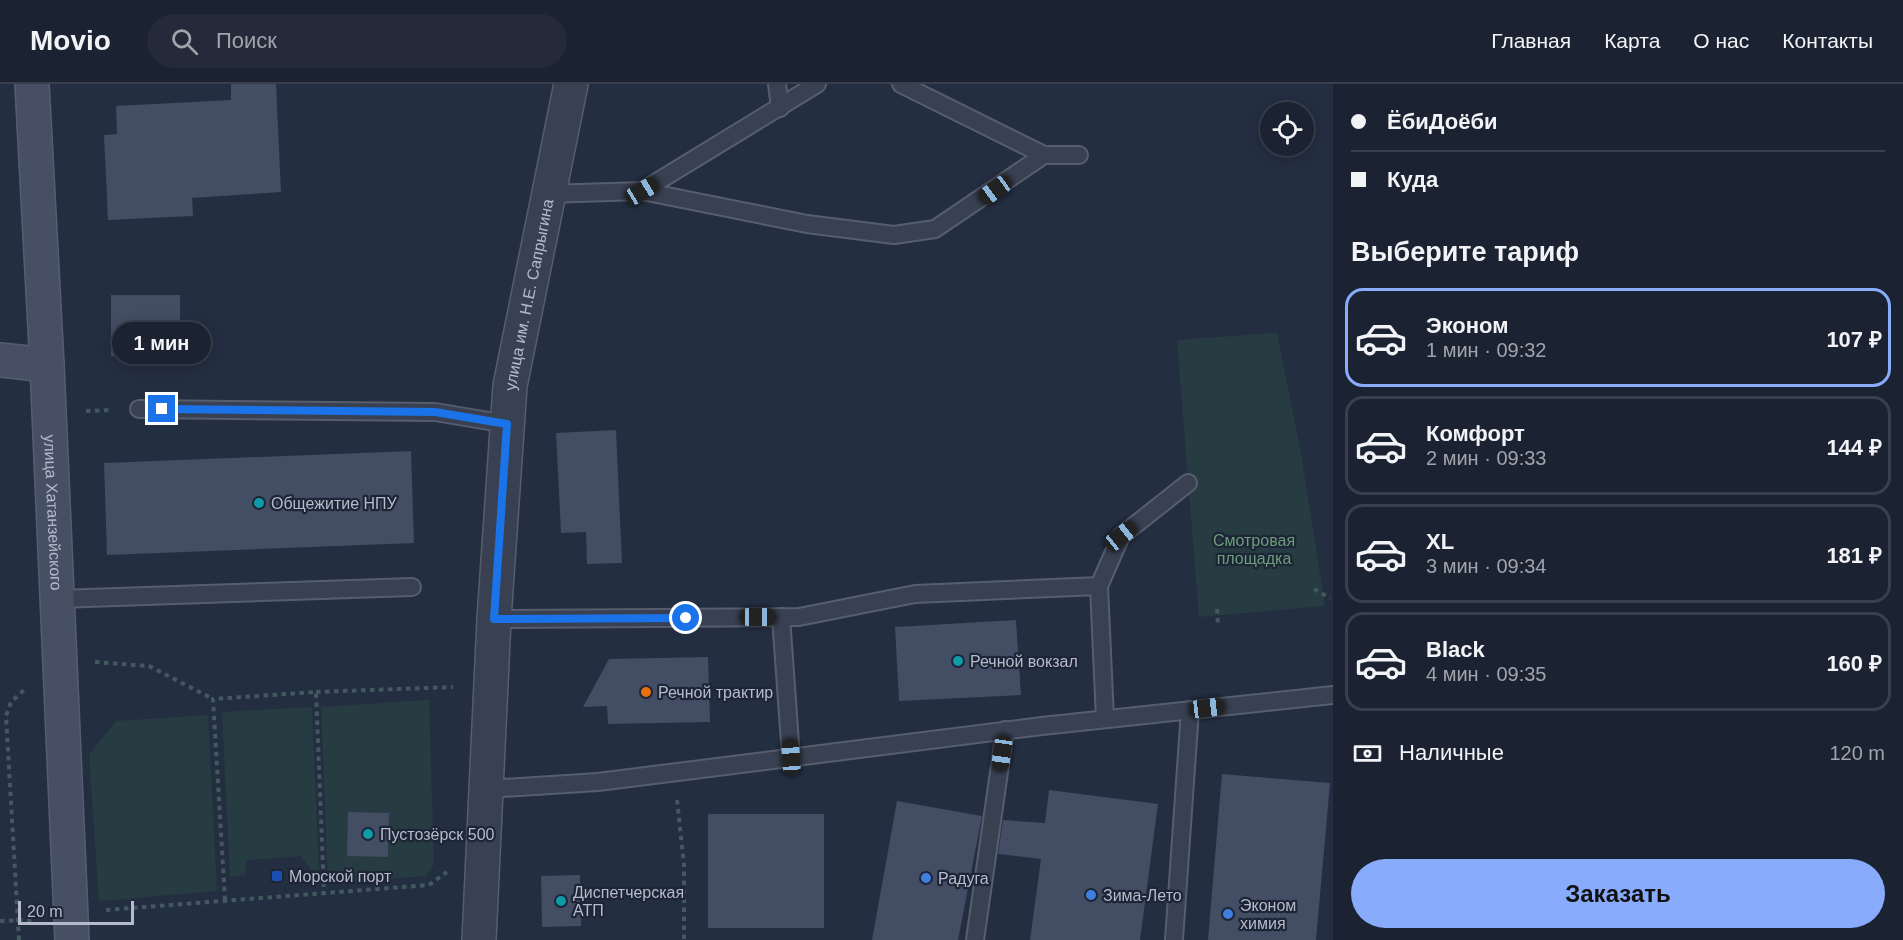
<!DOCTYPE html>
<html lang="ru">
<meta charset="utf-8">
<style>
body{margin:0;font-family:Helvetica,sans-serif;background:#242a39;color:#f1f3f6;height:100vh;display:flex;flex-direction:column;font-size:22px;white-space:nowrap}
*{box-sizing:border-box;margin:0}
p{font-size:20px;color:#a0a4ab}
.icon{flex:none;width:33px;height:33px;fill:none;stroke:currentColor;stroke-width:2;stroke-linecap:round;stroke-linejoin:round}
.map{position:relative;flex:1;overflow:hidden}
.details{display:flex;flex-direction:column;background:#1b2231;width:570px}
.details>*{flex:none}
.banner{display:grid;align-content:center;height:132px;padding:0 18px;background:#1b2231}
.tools{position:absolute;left:1260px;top:18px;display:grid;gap:12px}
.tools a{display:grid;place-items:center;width:54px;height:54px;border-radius:50%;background:#1b2231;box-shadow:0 3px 15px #0003,0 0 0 2px #393f4d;font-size:30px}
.scale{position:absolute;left:18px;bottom:15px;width:116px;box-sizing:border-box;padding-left:6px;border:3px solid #b5bbcb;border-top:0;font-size:16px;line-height:21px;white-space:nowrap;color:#b5bbcb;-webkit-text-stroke:4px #1d2536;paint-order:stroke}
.end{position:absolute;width:27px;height:27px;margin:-14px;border:8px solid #1a73e8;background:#fff;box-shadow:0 0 0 3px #fff}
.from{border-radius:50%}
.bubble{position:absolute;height:42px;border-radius:21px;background:#1b2231;box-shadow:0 3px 15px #0003,0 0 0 2px #393f4d;font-size:20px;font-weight:700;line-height:42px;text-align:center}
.car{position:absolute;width:18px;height:36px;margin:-18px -9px;border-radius:8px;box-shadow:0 0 4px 2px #0007;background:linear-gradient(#222 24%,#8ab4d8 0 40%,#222 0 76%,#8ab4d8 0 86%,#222 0)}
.banner b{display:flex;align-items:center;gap:21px;height:57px;font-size:22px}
.banner b+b{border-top:2px solid #393f4d}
.banner i{width:15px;height:15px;background:#f1f3f6}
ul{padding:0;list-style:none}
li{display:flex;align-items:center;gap:18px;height:99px;margin:0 12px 9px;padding:0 6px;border:3px solid #393f4d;border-radius:18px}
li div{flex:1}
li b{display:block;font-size:22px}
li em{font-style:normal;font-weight:700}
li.selected{border-color:#89abfc}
li>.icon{width:54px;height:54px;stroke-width:1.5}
h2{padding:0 18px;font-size:27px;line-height:72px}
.pay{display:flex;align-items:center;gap:15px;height:66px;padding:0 18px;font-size:22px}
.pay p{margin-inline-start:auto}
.button{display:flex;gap:12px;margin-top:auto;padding:12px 18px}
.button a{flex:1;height:69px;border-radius:36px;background:#89abfc;color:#111;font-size:24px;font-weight:700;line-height:69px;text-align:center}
header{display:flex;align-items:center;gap:36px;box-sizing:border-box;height:84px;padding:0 30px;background:#1b2231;border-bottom:2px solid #393f4d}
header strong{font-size:28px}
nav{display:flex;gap:33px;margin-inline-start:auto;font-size:21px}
.search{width:420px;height:54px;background:#242a39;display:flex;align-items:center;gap:15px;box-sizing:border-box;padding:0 21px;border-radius:33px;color:#a0a4ab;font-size:22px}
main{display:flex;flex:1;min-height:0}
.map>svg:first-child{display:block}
</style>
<header>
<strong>Movio</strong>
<div class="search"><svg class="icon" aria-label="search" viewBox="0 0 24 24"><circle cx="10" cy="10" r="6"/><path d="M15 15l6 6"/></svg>Поиск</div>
<nav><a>Главная</a><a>Карта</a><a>О нас</a><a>Контакты</a></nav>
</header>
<main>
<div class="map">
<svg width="1333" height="856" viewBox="0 0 1333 856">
<rect width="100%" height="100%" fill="#242e41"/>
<g fill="#263c42">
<polygon points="1277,249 1302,375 1325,522 1199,533 1177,256"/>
<polygon points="429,616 434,780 426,792 328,799 321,623"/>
<polygon points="312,623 319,786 311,786 301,772 247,776 245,791 230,793 222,628"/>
<polygon points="208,631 217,807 99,817 89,671 116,637"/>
</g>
<g fill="#434d63">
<polygon points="231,0 276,0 281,108 192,114 193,132 108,136 104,51 117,50 116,22 231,16"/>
<rect x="111" y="211" width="69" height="61"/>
<polygon points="616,346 622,479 587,480 586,448 561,449 556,349"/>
<polygon points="411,367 414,459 107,471 104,379"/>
<polygon points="1016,536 1021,611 899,617 895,543"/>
<polygon points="708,573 710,638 608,640 607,622 583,623 609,575"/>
<polygon points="1222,690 1330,699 1316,856 1208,856"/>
<polygon points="1049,706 1158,720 1140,856 1030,856 1041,775 998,770 1003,736 1045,739"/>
<polygon points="897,717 982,732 958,856 872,856"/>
<polygon points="348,728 389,729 388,773 347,772"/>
<rect x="708" y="730" width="116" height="114"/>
<polygon points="580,791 581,842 542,843 541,792"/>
</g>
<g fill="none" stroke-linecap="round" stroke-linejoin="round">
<defs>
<g id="lane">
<polyline points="777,0 780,24"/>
<polyline points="901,0 1044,71 1079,71"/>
<polyline points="642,107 807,140 894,151 935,145 1044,71"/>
<polyline points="547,110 642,107 817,0"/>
<polyline points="139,325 435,328 507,340"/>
<polyline points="1099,502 1121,452 1188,399"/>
<polyline points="58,515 412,503"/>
<polyline points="781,533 791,673"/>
<polyline points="494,535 799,533 915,510 1099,502 1105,635"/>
<polyline points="487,705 598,698 1042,642 1333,611"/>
<polyline points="975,856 1005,646"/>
<polyline points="1174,856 1190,626"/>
</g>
<g id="street">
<path id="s1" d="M479 856 494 535 510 302 571 0"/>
</g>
<g id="secondary">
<path id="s2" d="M32 0 47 281 72 856"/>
<polyline points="0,276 47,281"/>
</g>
</defs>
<use href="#lane" stroke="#565e6e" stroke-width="20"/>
<use href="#street" stroke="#565e6e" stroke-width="36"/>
<use href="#secondary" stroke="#565e6e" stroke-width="36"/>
<g stroke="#44595f" stroke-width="4" stroke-dasharray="4.5 4.5" stroke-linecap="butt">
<polyline points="86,327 112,326"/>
<polyline points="1314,505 1330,514"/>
<polyline points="1217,525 1218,541"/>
<polyline points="95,578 149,582 213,615"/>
<polyline points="316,608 453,603"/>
<polyline points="677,716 684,781 684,856"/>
<polyline points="225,816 213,615 316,608 324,808"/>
<polyline points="106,826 429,801 447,788"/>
<polyline points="0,837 35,836"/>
<polyline points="19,856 6,632 11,618 24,606"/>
</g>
<use href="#lane" stroke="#384051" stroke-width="16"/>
<use href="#street" stroke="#384051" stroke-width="33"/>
<use href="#secondary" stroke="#464f64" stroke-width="33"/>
</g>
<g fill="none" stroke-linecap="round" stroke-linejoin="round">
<polyline stroke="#1a73e8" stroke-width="8" points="162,325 435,328 507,340 494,535 686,534"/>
</g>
<g fill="#0f9aa8" stroke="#1d2536" stroke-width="2">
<circle cx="259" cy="419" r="6"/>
<circle cx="958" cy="577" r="6"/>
<circle cx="368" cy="750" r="6"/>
<circle cx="561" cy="817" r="6"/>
</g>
<circle fill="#e8710a" stroke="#1d2536" stroke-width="2" cx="646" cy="608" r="6"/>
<rect fill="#1a4fb4" stroke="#1d2536" stroke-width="2" x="271" y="786" width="12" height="12" rx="3"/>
<g fill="#3f7fe0" stroke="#1d2536" stroke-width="2">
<circle cx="926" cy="794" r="6"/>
<circle cx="1091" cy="811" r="6"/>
<circle cx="1228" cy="830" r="6"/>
</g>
<g text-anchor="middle" stroke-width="4.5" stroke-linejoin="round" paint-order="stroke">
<g font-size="16" fill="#b5bbcb" stroke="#1d2536">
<text dy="6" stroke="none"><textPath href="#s1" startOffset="648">улица им. Н.Е. Сапрыгина</textPath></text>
<text dy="6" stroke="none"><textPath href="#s2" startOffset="429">улица Хатанзейского</textPath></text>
</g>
<g font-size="16" fill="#b5bbcb" stroke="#1d2536" text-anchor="start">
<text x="271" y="425">Общежитие НПУ</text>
<text x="970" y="583">Речной вокзал</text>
<text x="658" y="614">Речной трактир</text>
<text x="380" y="756">Пустозёрск 500</text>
<text x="289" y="798">Морской порт</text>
<text x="938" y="800">Радуга</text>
<text x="573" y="814">Диспетчерская<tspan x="573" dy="18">АТП</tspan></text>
<text x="1103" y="817">Зима-Лето</text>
<text x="1240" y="827">Эконом<tspan x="1240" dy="18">химия</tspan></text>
</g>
<g font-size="16" fill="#6b9d7b" stroke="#1d2536">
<text x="1254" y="462">Смотровая<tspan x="1254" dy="18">площадка</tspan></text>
</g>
</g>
</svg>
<div class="tools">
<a><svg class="icon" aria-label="locate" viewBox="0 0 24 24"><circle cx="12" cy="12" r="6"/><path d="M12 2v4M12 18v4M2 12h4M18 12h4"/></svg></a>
</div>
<div class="scale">20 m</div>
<i class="end from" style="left:686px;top:534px"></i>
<i class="end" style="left:162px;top:325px"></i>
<div class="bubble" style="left:112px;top:238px;width:99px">1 мин</div>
<i class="car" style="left:995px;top:106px;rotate:234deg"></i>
<i class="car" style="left:642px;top:107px;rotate:59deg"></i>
<i class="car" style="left:1121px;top:452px;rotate:51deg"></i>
<i class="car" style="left:758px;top:533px;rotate:90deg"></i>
<i class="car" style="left:1207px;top:624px;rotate:83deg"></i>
<i class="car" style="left:1002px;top:669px;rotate:188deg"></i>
<i class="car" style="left:791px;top:673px;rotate:356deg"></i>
</div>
<section class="details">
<div class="banner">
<b><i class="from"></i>ЁбиДоёби</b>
<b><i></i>Куда</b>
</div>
<h2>Выберите тариф</h2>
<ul>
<li class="selected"><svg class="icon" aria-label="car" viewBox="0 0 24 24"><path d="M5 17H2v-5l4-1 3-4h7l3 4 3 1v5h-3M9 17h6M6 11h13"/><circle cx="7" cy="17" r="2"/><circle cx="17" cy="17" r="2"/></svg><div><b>Эконом</b><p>1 мин · 09:32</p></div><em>107 ₽</em></li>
<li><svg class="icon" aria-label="car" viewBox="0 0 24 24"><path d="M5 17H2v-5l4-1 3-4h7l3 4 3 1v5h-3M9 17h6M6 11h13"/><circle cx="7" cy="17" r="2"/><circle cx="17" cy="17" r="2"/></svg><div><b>Комфорт</b><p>2 мин · 09:33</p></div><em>144 ₽</em></li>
<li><svg class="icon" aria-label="car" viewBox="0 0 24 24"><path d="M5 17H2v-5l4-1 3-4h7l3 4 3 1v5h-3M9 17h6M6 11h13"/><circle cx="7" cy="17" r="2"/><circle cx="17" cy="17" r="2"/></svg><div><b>XL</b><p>3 мин · 09:34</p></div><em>181 ₽</em></li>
<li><svg class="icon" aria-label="car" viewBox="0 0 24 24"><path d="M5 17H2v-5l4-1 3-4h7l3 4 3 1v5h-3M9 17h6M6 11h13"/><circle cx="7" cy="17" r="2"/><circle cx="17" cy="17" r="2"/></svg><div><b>Black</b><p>4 мин · 09:35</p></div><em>160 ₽</em></li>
</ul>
<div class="pay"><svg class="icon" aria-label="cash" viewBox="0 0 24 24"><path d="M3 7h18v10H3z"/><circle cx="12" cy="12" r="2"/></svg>Наличные<p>120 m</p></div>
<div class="button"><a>Заказать</a></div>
</section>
</main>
